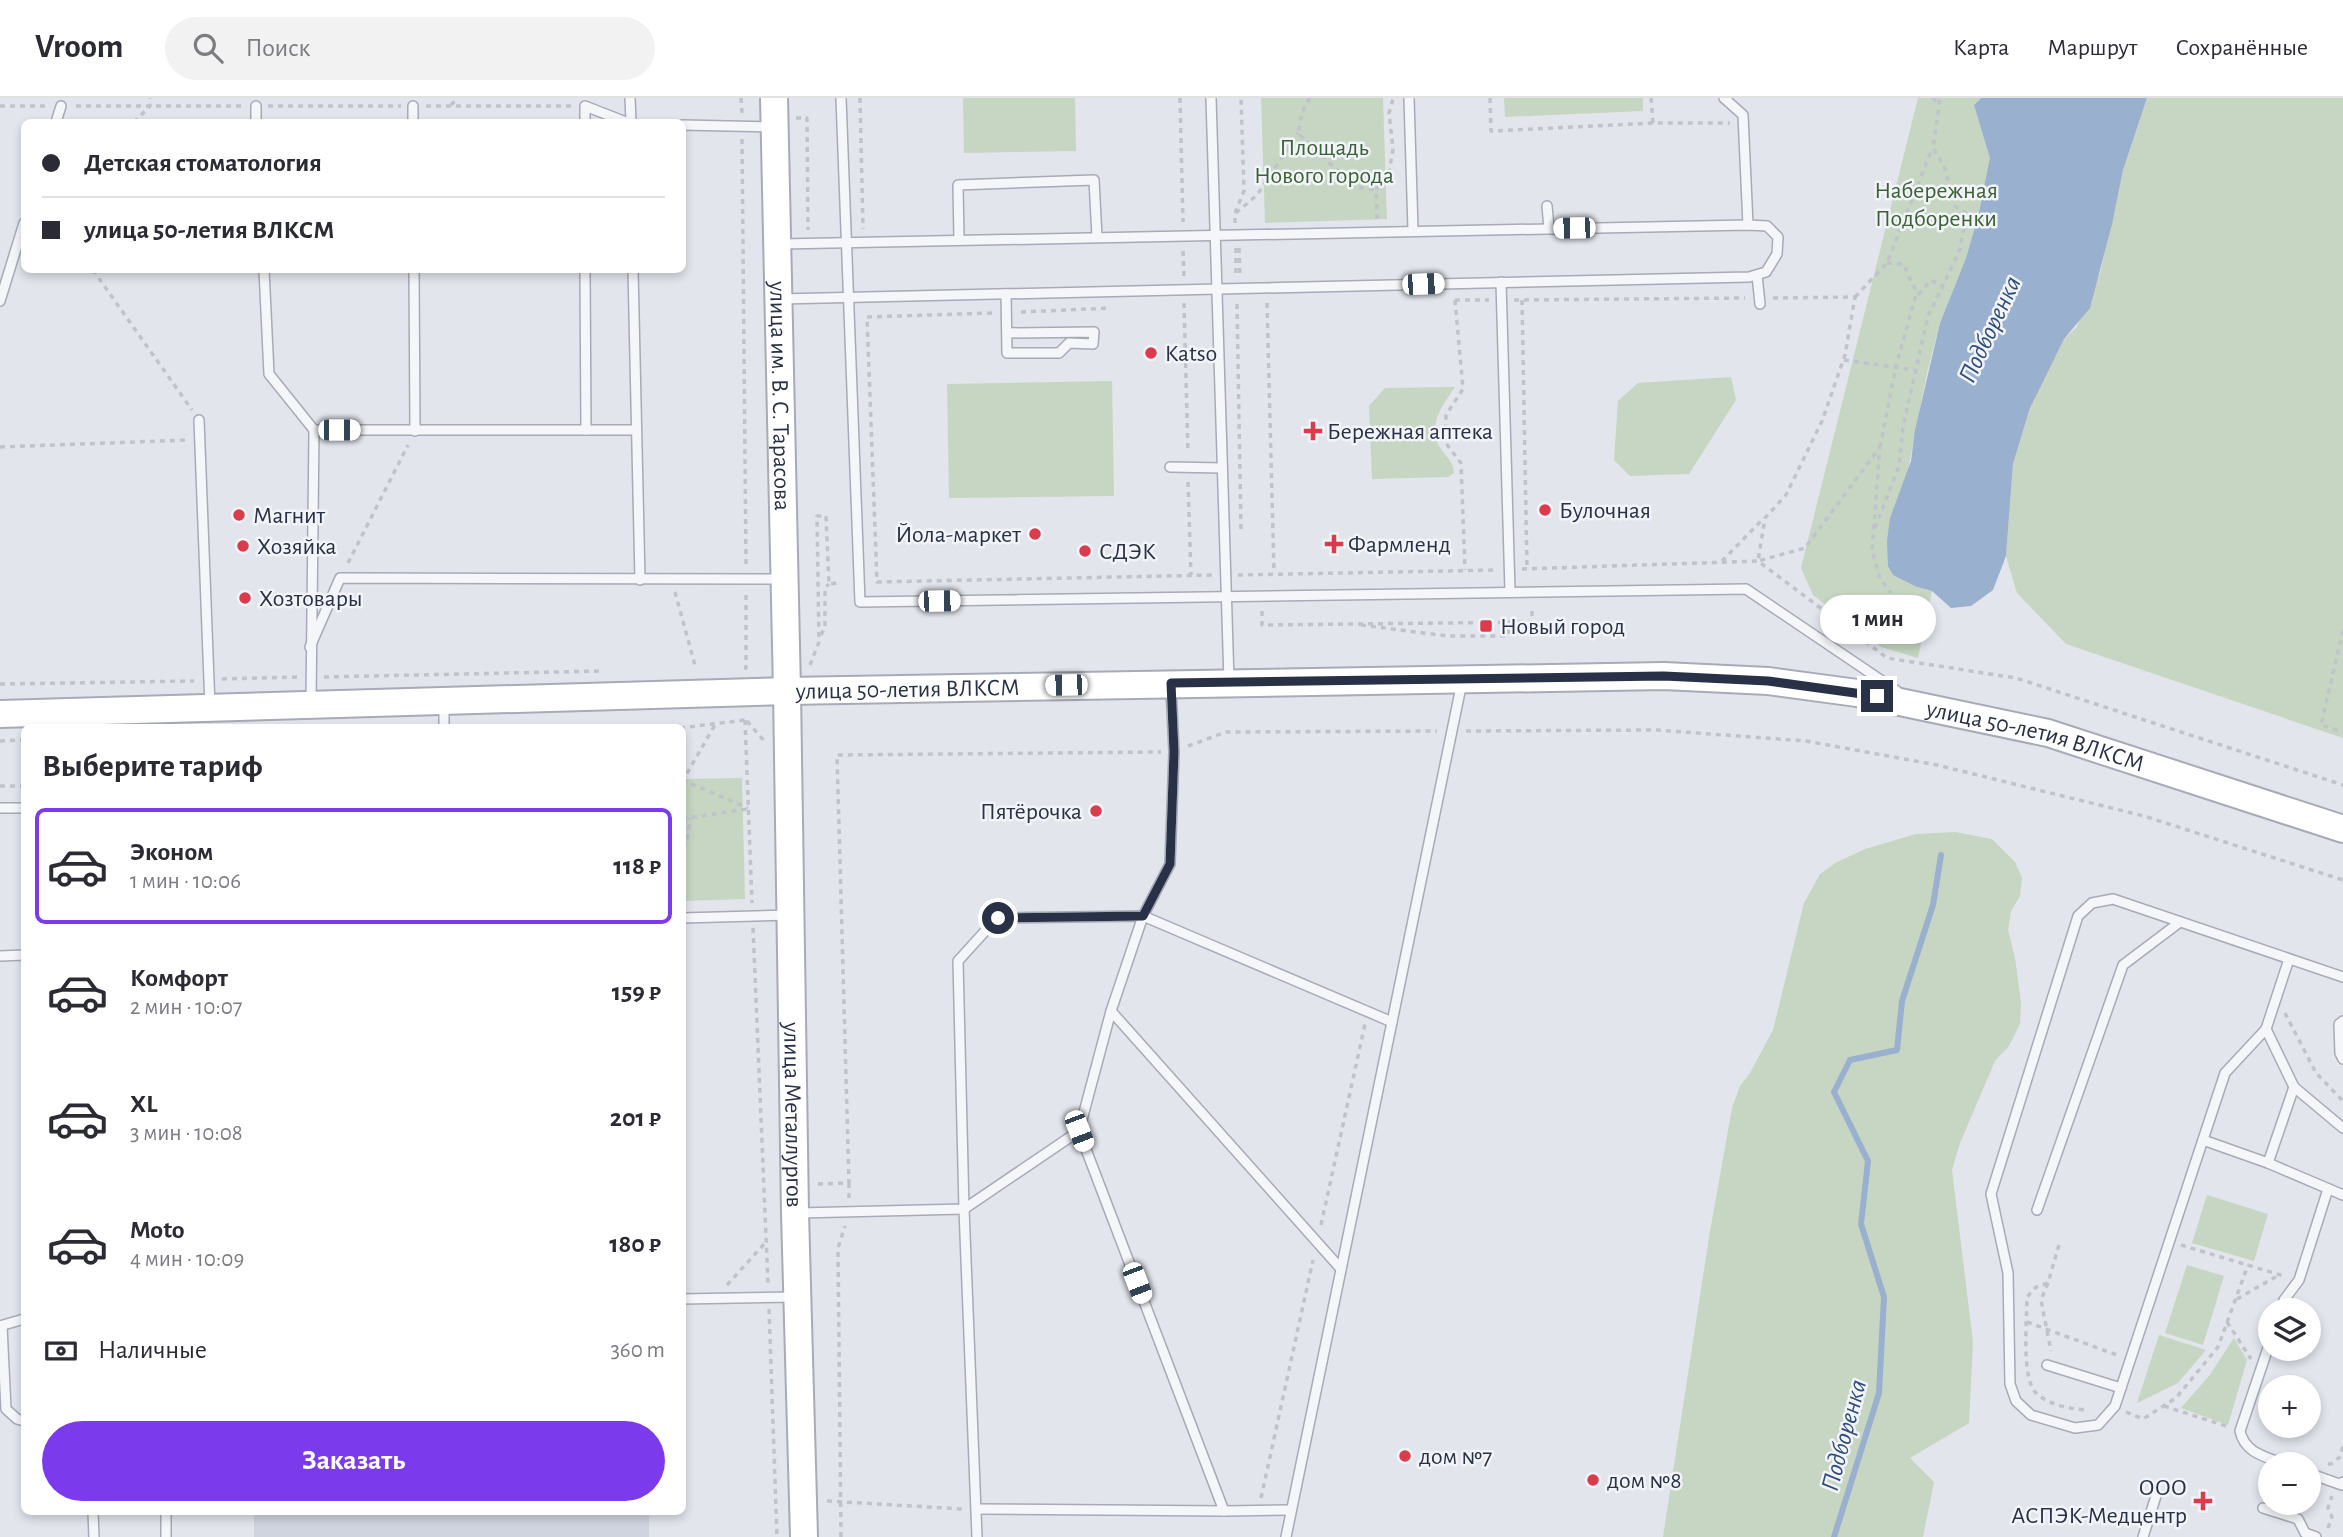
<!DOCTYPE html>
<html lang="ru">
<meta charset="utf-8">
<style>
body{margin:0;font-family:"Alegreya Sans",sans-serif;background:#f2f2f3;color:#2b2b33;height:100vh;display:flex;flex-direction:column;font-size:26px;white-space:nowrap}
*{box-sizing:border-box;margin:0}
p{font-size:23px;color:#7c7c81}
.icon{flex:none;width:38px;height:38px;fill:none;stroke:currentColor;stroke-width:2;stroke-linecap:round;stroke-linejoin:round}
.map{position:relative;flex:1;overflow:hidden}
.details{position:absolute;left:21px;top:626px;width:665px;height:791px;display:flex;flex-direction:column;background:#fff;border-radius:10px;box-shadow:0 4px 10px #0003}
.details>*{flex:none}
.hud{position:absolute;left:21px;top:21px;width:665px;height:154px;border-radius:10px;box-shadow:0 4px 10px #0003;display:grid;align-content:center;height:154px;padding:0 21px;background:#fff}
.controls{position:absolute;left:2258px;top:1200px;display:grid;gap:14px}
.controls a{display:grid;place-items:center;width:63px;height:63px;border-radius:50%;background:#fff;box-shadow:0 4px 10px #0003;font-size:35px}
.end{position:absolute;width:32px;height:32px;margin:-16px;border:9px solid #283145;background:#fff;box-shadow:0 0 0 4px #fff}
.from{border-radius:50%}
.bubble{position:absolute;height:49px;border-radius:24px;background:#fff;box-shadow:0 4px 10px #0003;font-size:23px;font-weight:700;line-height:49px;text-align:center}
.car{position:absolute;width:21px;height:42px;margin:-21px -10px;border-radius:9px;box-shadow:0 0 5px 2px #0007;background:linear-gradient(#fff 24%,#345 0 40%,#fff 0 76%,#345 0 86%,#fff 0)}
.hud b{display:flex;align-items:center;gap:24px;height:66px;font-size:26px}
.hud b+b{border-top:2px solid #e1e1e2}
.hud i{width:18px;height:18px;background:#2b2b33}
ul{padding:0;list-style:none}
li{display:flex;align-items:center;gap:21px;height:116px;margin:0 14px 10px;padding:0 7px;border:4px solid transparent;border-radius:10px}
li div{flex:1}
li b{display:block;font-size:26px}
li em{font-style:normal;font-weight:700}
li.current{border-color:#7c3aed}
li>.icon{width:63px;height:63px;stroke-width:1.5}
h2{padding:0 21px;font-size:32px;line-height:84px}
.pay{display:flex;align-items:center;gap:18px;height:77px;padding:0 21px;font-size:26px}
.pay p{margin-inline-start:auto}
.action{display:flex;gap:14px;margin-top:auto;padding:14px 21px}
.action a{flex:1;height:80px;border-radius:42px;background:#7c3aed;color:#fff;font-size:28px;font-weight:700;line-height:80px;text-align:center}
header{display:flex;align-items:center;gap:42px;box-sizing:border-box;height:98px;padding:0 35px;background:#fff;border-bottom:2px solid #e1e1e2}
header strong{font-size:33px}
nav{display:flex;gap:38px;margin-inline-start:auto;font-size:24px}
.search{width:490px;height:63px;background:#f2f2f3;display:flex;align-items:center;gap:18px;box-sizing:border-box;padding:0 24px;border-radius:38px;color:#7c7c81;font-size:26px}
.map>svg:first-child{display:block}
</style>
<header>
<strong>Vroom</strong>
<div class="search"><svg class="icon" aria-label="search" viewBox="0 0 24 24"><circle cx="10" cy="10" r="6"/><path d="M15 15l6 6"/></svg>Поиск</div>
<nav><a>Карта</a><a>Маршрут</a><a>Сохранённые</a></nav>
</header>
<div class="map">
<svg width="2343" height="1439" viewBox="0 0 2343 1439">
<rect width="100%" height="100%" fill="#e2e5ec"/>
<rect fill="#d0d4de" x="254" y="1414" width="395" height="25"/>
<g fill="#c6d6c2">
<polygon points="963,0 1075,0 1076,53 964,55"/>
<polygon points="1261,0 1383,0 1387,121 1265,125"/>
<polygon points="1504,0 1643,0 1643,13 1505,19"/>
<polygon points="1918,0 1981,0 1974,7 1991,60 1978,119 1966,160 1940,225 1927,275 1907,377 1890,420 1917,489 1932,493 1918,560 1881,549 1813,497 1801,470"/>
<polygon points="2147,0 2343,0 2343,640 2066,546 2017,495 2006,458 2013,366 2030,310 2042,283 2064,241 2076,230 2100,175 2123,72"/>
<polygon points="1731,279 1736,302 1689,376 1630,378 1614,362 1618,303 1638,285"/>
<polygon points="1112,283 1114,398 949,400 947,286"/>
<path d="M1455 289C1444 305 1428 326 1438 346 1444 358 1453 361 1454 375L1448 379 1372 381 1369 308 1385 290Z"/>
<polygon points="742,680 745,801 683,803 683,681"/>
<polygon points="1955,734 1992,741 2015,764 2022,780 2020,798 2011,813 2008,832 2015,860 2021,904 2020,926 2009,948 1995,963 1960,1045 1952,1072 1973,1244 1969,1325 1910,1360 1934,1384 1923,1439 1663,1439 1709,1139 1732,1010 1740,988 1750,975 1773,932 1804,805 1820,776 1837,764 1865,751 1916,736"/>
<polygon points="2207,1097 2268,1116 2254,1163 2192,1145"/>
<polygon points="2187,1167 2224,1178 2203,1247 2165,1235"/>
<polygon points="2159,1237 2206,1252 2178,1285 2137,1305"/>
<polygon points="2234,1240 2247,1262 2228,1327 2181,1310 2209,1278"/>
</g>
<polygon fill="#9ab0cf" points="1981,0 2147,0 2123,72 2112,126 2090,210 2064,241 2030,310 2013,366 2006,458 1993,492 1971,508 1951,510 1932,493 1917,489 1893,477 1888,468 1887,443 1890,420 1911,363 1915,332 1940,225 1966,160 1978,119 1990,60 1974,7"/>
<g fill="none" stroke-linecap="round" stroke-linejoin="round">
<polyline stroke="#9ab0cf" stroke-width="6" points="1834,1439 1879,1295 1884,1199 1861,1126 1868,1063 1834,994 1850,962 1897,952 1902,903 1933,807 1941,757"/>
<defs>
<g id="lane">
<polyline points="630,0 631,24"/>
<polyline points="841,0 860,504 1746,491 1897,593"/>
<polyline points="1211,0 1229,583"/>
<polyline points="1409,0 1413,132"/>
<polyline points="1724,0 1743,17 1748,127"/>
<polyline points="256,8 256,24"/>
<polyline points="413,8 413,24"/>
<polyline points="56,24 61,8"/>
<polyline points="585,24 585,8 626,24"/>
<polyline points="682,27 772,29"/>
<polyline points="1547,108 1549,130"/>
<polyline points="959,142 958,87 1094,82 1097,139"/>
<polyline points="264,172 269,276 314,332 636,332"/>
<polyline points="414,172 415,333"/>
<polyline points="585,172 586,332"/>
<polyline points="633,172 640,482"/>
<polyline points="1757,177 1760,206"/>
<polyline points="1501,184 1510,493"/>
<polyline points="1006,196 1007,255 1059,255 1069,245 1093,246 1094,234 1007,235"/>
<polyline points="780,201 1749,179 1766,174 1777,156 1778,139 1767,128 1748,127 781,146"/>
<polyline points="0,203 24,125"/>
<polyline points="199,322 210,609"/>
<polyline points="1170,369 1222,370"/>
<polyline points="310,549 340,480 783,481"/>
<polyline points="311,603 314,332"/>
<polyline points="444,630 444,607"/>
<polyline points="0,710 24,710"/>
<polyline points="682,820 789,817"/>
<polyline points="0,858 24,857"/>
<polyline points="2289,861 2266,931 2225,975 2115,1308 2098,1327 2075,1330 2031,1317 2016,1303 2010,1286 2008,1175 1991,1096 2078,818 2092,805 2113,801 2343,879"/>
<polyline points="1111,913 1341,1171"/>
<polyline points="2343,923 2339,926 2340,955 2343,961"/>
<polyline points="2266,931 2294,989 2343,1030"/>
<polyline points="1079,1033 1224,1413 1291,1412"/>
<polyline points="2203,1042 2268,1065 2294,989"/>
<polyline points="2268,1065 2343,1097"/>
<polyline points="2037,1112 2123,867 2180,824"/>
<polyline points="799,1115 964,1111 1079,1033 1111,913 1143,818 1170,766 1174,654 1171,590"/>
<polyline points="682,1201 796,1199"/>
<polyline points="2280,1213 2284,1202 2299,1182 2328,1091"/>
<polyline points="0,1228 24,1221"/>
<polyline points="2,1228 6,1311 17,1321 24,1323"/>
<path d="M2270 1244 2240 1333C2245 1356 2267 1359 2287 1367"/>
<polyline points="2047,1267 2121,1290"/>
<polyline points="2308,1375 2342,1387 2343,1384"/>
<polyline points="2263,1410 2298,1421 2305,1435 2316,1439"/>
<polyline points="977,1411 1224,1413"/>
<polyline points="93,1414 94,1439"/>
<polyline points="166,1439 166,1414"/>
<polyline points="977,1439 964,1111 958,863 997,820 1143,818 1392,924"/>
<polyline points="1286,1439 1462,584"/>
<polyline points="2143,1439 2156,1398"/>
</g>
<g id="secondary">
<path id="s1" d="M774 0 787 593 795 1115 804 1439"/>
<path id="s2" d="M0 616 787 593 1664 578 1768 583 1857 595 2048 635 2343 731"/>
</g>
</defs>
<use href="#lane" stroke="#a6abb7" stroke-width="12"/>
<use href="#secondary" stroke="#a6abb7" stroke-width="30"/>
<g stroke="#c0c3ca" stroke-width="3.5" stroke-dasharray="5 5" stroke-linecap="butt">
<polyline points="741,0 742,16"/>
<polyline points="860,0 863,131"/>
<polyline points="1180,0 1183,124"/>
<polyline points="1310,0 1302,14 1298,35 1355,89 1376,92"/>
<polyline points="1490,0 1491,33 1653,25 1730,25"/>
<polyline points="1651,0 1653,25"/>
<polyline points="1933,0 1938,6"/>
<polyline points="451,7 458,0"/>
<polyline points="0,8 47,8"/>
<polyline points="76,8 243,8"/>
<polyline points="268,8 401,8"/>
<polyline points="426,8 572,8"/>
<polyline points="796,20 807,20 808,132"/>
<polyline points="134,24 150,8 150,0"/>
<polyline points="742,41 746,468"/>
<polyline points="1236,115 1257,97 1298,35"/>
<polyline points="1377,121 1376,92 1389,75 1393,51 1389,15 1393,1"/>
<polyline points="1235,125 1235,115 1244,93 1241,0"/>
<polyline points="1236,150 1236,177"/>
<polyline points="1239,150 1240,178"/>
<polyline points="1183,153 1184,180"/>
<polyline points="1887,165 1904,166 1911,184 1919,196 1931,182 1942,188"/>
<polyline points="93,172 192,312"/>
<polyline points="1855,199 1887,165 1932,51"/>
<polyline points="1773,200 1855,199 1845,257 1822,323 1786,397 1765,420 1758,463 1805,450 1880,349 1872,453 1880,480 1891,495"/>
<polyline points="1455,202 1489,202"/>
<polyline points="1455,202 1463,291 1446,317 1445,344 1461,365 1465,472"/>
<polyline points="1514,202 1745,200"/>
<polyline points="1522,202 1527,471"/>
<polyline points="1184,205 1188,355"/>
<polyline points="1267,205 1274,475"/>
<polyline points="1237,206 1241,432"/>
<polyline points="1021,214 1111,210"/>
<polyline points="992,215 867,219 877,484 1213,477"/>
<polyline points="1844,262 1915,272"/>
<polyline points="0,349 187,342"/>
<polyline points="1880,349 1896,268 1917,193"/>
<polyline points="1188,384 1191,477"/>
<polyline points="1875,430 1899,368 1903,329 1928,218 1959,154 1967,116 1955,108 1944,68 1933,50 1940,0"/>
<polyline points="1722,463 1763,421"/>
<polyline points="348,465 408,347"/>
<polyline points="1522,471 1758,463 1887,560 2016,580 2343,687"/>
<polyline points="1238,477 1497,472"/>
<polyline points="675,494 696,571"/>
<polyline points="1262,513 1262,527 1532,524 1532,508"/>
<polyline points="1361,527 1448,538 1508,538 1510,524"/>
<polyline points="2343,532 2321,627 2343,634"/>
<polyline points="821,537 825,529 825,490 829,486"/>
<polyline points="810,567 819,544 817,418 826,418 829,486 837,485"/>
<polyline points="744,570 746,570 746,496"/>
<polyline points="324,579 600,573"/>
<polyline points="222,581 299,579"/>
<polyline points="0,586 194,583"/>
<polyline points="745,622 752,805"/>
<polyline points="747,623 765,644"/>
<polyline points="680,630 745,622"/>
<polyline points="1466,633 1656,632 1806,643 1937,667 2144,718 2343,782"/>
<polyline points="0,643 24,642"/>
<polyline points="1188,648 1226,634 1437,633"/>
<polyline points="682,682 748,710"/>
<polyline points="682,684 716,625"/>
<polyline points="0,688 24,688"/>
<polyline points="682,721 747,711"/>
<polyline points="682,748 687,746 690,720"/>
<polyline points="753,830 768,1186"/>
<polyline points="2285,915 2316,975 2343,1003"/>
<polyline points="849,1085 849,1100"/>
<polyline points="818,1086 849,1085 837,657 1161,654"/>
<polyline points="1321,1127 1365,926"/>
<path d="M2059 1147 2048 1185 2036 1189 2027 1199C2027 1220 2021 1280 2036 1295 2049 1307 2070 1311 2087 1312"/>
<polyline points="2181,1147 2284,1178"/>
<polyline points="2048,1185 2041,1202 2051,1253"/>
<polyline points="727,1187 766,1144"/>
<polyline points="2237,1201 2279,1177"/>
<polyline points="769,1211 777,1439"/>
<polyline points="2027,1224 2117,1257"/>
<polyline points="2227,1224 2251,1261"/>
<polyline points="2164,1308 2229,1329"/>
<polyline points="2126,1314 2143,1321 2176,1300 2218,1249 2248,1167"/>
<polyline points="2328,1366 2331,1366 2340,1359 2343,1348"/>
<polyline points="1261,1400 1313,1162"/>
<polyline points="827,1403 962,1411"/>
<polyline points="2328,1430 2332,1419 2328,1410 2332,1398"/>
<polyline points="841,1439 838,1150 845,1128"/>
</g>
<use href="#lane" stroke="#f5f6f9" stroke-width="9"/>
<use href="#secondary" stroke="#fff" stroke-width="26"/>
</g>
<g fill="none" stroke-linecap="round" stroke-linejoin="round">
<polyline stroke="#283145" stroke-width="9" points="998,820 1143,818 1170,766 1174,654 1171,585 1664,578 1768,583 1877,598"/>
</g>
<g fill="#db3c4b" stroke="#f2f4f9" stroke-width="2.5">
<circle cx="1151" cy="255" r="7"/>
<path d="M1309.5 322.5h7v7h7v7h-7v7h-7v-7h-7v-7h7z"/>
<circle cx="1545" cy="412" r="7"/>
<circle cx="239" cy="417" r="7"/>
<circle cx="1035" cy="436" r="7"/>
<path d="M1330.5 435.5h7v7h7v7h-7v7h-7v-7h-7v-7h7z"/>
<circle cx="243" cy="448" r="7"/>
<circle cx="1085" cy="453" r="7"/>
<circle cx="245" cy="500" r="7"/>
<rect x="1479" y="521" width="14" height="14" rx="3.5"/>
<circle cx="1096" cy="713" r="7"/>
<circle cx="1405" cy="1358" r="7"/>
<circle cx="1593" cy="1382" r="7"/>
<path d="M2199.5 1392.5h7v7h7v7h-7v7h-7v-7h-7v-7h7z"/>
</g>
<g text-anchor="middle" stroke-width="5" stroke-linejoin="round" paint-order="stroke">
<g font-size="24" fill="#3a6234" stroke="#f2f4f9">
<text x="1324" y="57">Площадь<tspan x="1324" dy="28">Нового города</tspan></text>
<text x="1936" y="100">Набережная<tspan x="1936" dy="28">Подборенки</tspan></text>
</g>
<g font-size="24" fill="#283145" stroke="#f2f4f9" text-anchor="start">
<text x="1165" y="263">Katso</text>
<text x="1327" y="341">Бережная аптека</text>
<text x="1559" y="420">Булочная</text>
<text x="253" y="425">Магнит</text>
<text x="1021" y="444" text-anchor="end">Йола-маркет</text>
<text x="1348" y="454">Фармленд</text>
<text x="257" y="456">Хозяйка</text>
<text x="1099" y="461">СДЭК</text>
<text x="259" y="508">Хозтовары</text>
<text x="1500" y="536">Новый город</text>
<text x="1082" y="721" text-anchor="end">Пятёрочка</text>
<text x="1419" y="1366">дом №7</text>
<text x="1607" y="1390">дом №8</text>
<text x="2187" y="1397" text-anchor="end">ООО<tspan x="2187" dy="28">АСПЭК-Медцентр</tspan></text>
</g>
<g font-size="24" fill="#283145" stroke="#f2f4f9">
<text dy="8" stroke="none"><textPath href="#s1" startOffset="298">улица им. В. С. Тарасова</textPath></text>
<text dy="8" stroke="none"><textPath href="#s2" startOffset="908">улица 50-летия ВЛКСМ</textPath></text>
<text dy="8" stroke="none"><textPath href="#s2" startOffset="2042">улица 50-летия ВЛКСМ</textPath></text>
<text dy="8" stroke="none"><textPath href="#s1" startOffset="1017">улица Металлургов</textPath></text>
</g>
<g font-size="26" font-style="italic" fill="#2e4d7d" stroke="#f2f4f9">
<text transform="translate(1989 231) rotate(-65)" y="9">Подборенка</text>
<text transform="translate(1843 1337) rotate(-75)" y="9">Подборенка</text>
</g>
</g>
</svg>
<div class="controls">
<a><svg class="icon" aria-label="layers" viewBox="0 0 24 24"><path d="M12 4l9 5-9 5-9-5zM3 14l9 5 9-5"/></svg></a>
<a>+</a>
<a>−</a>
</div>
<i class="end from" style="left:998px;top:820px"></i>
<i class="end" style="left:1877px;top:598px"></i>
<div class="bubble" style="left:1820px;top:497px;width:116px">1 мин</div>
<i class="car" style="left:1574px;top:130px;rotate:269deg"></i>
<i class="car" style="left:1423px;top:186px;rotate:88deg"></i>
<i class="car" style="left:339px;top:332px;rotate:90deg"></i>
<i class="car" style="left:939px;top:503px;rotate:89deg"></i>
<i class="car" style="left:1066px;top:587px;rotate:269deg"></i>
<i class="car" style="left:1079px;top:1033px;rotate:159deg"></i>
<i class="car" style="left:1137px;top:1185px;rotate:159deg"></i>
<div class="hud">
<b><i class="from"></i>Детская стоматология</b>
<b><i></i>улица 50-летия ВЛКСМ</b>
</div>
<section class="details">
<h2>Выберите тариф</h2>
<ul>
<li class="current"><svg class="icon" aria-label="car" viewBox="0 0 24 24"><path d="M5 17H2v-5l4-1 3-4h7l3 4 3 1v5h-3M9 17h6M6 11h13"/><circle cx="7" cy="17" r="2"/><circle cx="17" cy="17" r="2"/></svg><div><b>Эконом</b><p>1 мин · 10:06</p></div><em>118 ₽</em></li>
<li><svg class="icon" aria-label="car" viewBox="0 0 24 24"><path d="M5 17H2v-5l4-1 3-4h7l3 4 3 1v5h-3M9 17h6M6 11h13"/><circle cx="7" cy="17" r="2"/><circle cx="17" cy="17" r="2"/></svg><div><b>Комфорт</b><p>2 мин · 10:07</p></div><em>159 ₽</em></li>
<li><svg class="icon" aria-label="car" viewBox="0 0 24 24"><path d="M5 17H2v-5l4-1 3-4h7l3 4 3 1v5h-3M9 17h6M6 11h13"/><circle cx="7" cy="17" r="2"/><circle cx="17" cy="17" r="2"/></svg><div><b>XL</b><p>3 мин · 10:08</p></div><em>201 ₽</em></li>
<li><svg class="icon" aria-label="car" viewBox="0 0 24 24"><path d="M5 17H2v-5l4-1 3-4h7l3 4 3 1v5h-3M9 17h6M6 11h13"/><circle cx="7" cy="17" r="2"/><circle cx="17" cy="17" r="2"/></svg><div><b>Moto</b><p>4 мин · 10:09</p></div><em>180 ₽</em></li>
</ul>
<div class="pay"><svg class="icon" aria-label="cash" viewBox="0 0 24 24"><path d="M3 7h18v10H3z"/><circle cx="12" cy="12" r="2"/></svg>Наличные<p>360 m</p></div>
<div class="action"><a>Заказать</a></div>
</section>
</div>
